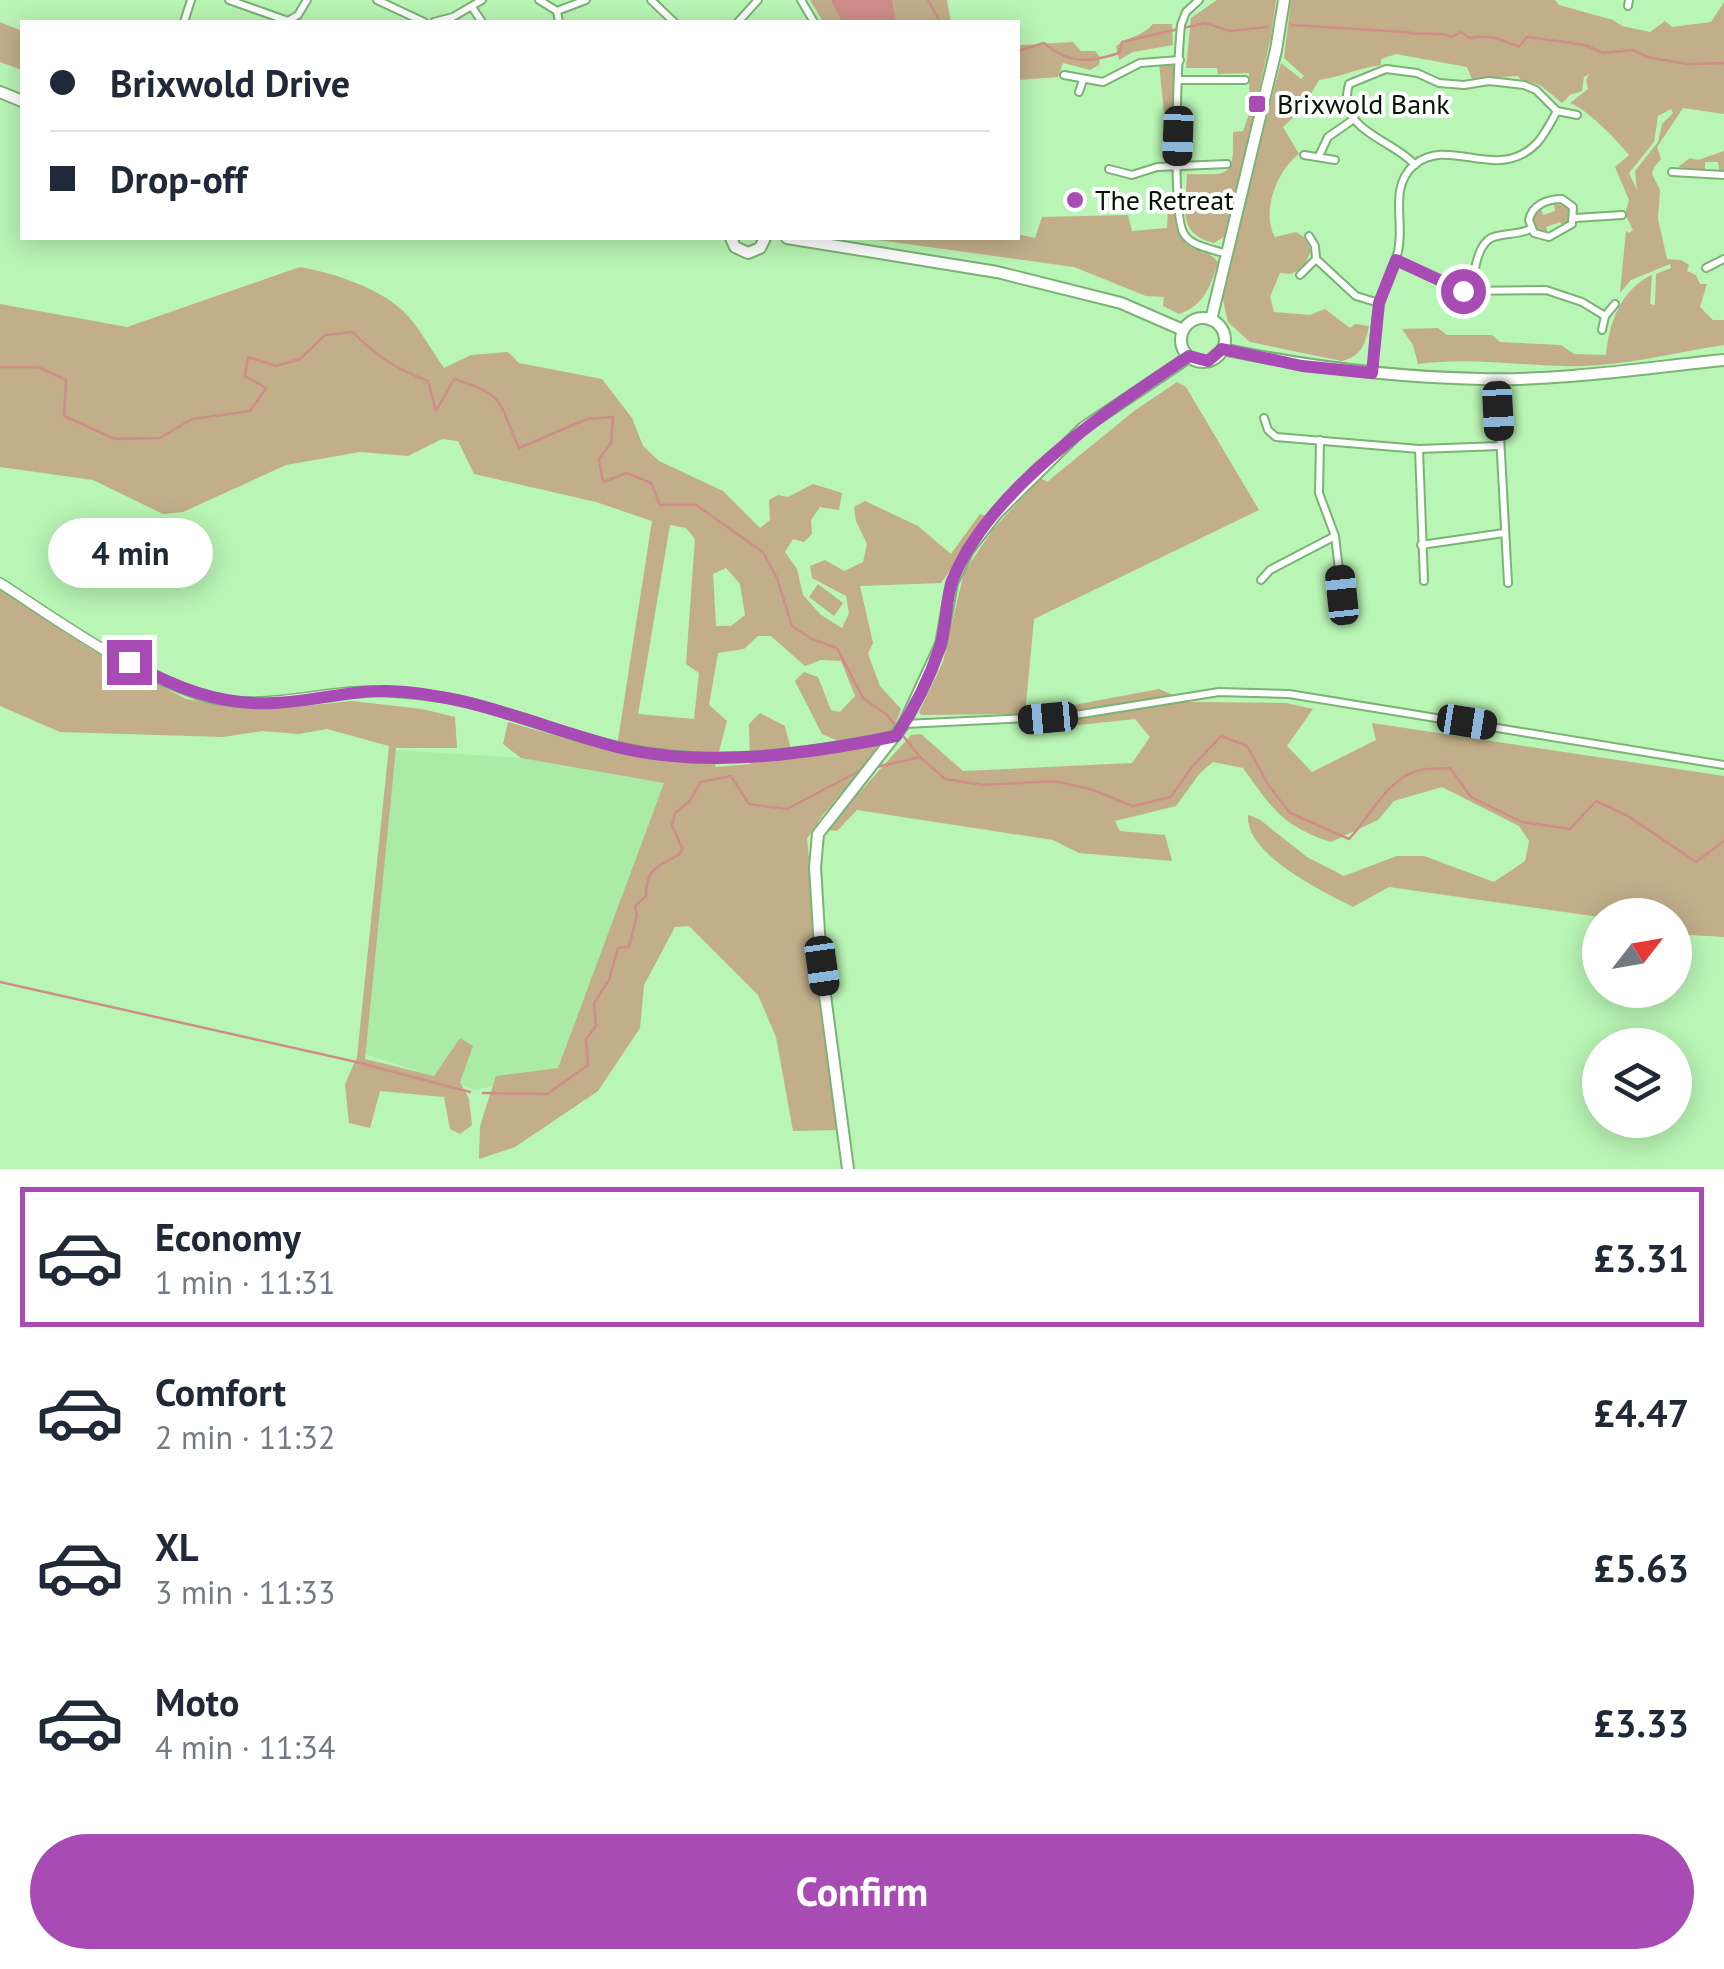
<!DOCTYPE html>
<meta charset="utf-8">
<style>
body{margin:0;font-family:"PT Sans",sans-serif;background:#f2f2f3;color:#1f2937;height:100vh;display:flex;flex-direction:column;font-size:38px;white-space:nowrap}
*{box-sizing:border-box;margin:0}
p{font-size:32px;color:#747a83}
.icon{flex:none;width:55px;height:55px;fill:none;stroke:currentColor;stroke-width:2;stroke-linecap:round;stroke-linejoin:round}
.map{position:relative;height:1169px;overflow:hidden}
.details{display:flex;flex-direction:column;background:#fff;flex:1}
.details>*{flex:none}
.hud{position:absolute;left:20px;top:20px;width:1000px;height:220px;border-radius:0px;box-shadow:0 5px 25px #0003;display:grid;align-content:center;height:220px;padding:0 30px;background:#fff}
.needle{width:65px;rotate:59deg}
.buttons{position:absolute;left:1582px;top:898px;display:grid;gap:20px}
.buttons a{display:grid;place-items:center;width:110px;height:110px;border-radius:50%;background:#fff;box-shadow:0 5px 25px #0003;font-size:50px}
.end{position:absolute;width:45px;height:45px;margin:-22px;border:12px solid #a84bb4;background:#fff;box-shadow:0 0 0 5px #fff}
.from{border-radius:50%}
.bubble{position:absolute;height:70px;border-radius:35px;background:#fff;box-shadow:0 5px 25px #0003;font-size:32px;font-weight:600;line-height:70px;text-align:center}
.car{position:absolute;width:30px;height:60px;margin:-30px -15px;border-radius:12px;box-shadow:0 0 8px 2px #0007;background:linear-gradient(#222 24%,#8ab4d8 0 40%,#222 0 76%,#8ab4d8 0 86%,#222 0)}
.hud b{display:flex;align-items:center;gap:35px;height:95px;font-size:38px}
.hud b+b{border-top:2px solid #e0e1e3}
.hud i{width:25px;height:25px;background:#1f2937}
ul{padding:18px 0 0;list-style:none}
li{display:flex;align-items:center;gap:30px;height:140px;margin:0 20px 15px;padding:0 10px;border:5px solid transparent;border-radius:0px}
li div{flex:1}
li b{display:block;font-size:38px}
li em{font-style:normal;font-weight:600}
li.on{border-color:#a84bb4}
li>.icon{width:90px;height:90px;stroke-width:1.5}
.primary-button{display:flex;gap:20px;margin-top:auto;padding:20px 30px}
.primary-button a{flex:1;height:115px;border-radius:60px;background:#a84bb4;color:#fff;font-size:40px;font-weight:600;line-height:115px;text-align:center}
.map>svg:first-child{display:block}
</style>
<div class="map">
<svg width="1724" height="1169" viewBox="0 0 1724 1169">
<rect width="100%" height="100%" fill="#b9f5b4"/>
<polygon fill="#aaeba5" points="396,750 521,758 664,783 558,1068 477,1090 362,1053 368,972"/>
<g fill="#c2ae89" fill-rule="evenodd">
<polygon points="810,0 947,0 951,22 823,22"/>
<path d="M1217 0H1276L1271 36 1227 235 1214 243C1176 234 1186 207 1187 174 1231 175 1234 177 1233 132L1243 131 1250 111 1249 73 1218 74 1217 68H1186L1191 18Z"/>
<path d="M1291 0H1555L1559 5 1613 20 1622 26 1650 32 1665 21 1672 27 1711 22 1724 2V114L1683 108 1657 147 1661 159 1654 167 1652 174 1660 190 1658 219 1667 259 1681 260 1689 265 1687 271 1696 275 1700 284H1707L1700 307 1713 320H1724V345C1671 353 1617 368 1563 366 1514 365 1467 357 1418 364L1413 345 1402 329 1438 328 1447 335H1492L1500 342 1561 345 1574 354 1606 355C1609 323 1621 289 1652 275L1650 304 1655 305 1656 274 1671 268 1670 264 1631 280 1620 293 1626 231 1629 233 1633 230 1625 214 1629 200 1615 167 1629 155C1617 140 1587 109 1570 103L1588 89 1586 80 1589 74 1584 77 1582 91 1570 95 1562 103 1540 85 1521 80 1518 76 1472 79 1467 67 1396 54 1381 59V65C1358 68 1341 77 1319 80L1302 109 1283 127 1299 154C1279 168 1260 211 1275 237L1296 232 1304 237 1311 250 1304 267 1291 274 1280 273 1270 297 1274 312 1310 315 1325 309 1350 328 1355 324 1369 326C1365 344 1362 356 1342 361L1250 342 1228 322 1221 291 1281 63 1301 79 1304 76 1284 58ZM1671 109 1673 113 1662 124 1658 142 1635 171 1637 190 1629 173 1654 142 1658 116Z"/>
<polygon points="0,22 22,31 22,70 0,62"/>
<path d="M1153 24H1172L1173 45 1133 52 1119 60 1116 46C1129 37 1144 35 1153 24Z"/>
<polygon points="1073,42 1081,51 1095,51 1100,57 1099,65 1090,70 1063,63 1058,77 1018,80 1018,48 1021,45"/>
<polygon points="1159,62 1177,64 1176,144 1167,144"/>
<polygon points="1724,151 1724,170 1719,170 1718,162 1705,162 1705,170 1678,167 1690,158 1698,160"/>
<path d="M1163 199 1173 202C1176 223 1175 241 1197 250 1207 255 1211 253 1218 262 1211 285 1204 306 1179 314L1163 306 1164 297 1146 296 1074 267 864 238H1018V234L1035 238 1042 217 1128 215 1132 231 1167 228 1168 208H1154L1153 205Z"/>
<polygon points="1554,204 1564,205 1569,209 1570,219 1563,227 1560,222 1546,227 1548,233 1540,232 1533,224 1535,213 1541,209 1543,215 1555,211"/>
<path d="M300 267C334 273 384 289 408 316 421 331 432 351 444 368L471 355 508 352 519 363 602 379 632 418 643 446 659 461 723 491 760 528 770 520 769 500 778 495 788 497 813 484 842 493 839 510 820 507 811 520 812 534 804 542 793 539 785 552 797 569 803 595 821 615 842 628 849 613 846 596 812 578 810 566 825 560 844 571 863 562 867 544 856 521 854 507 865 501 918 526 951 554 980 514 989 517 941 583 860 586 873 643 868 654 880 686 901 709 893 731 843 743 822 734 795 681 804 672 818 677 831 710 840 712 855 696 841 661 821 660 805 666 771 636H758L744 649 718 653 709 705 727 721 715 767 750 764 749 724 760 713 785 726 793 758 879 743 882 747 822 816 807 839 837 1130 793 1131 776 1037 758 995 689 926 675 927 644 985 640 1028 598 1091 515 1147 479 1159 480 1126 496 1076 558 1068 664 783 521 758 503 744 508 722 616 753 652 521 596 502 474 474 458 441 442 439 408 456 360 452 286 465 183 512 163 514 93 480 0 467V304L127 327ZM670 525 686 528 695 539 686 664 699 673 694 719 638 714ZM726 568 740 584 745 615 731 626H716L713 574Z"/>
<polygon points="1177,382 1186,387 1259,510 1034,619 1025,714 921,715 919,712 943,662 964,572 994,528 1041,478 1047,482 1134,411"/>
<polygon points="818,584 843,603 834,616 809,597"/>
<polygon points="0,590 92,650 186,699 231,706 285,708 352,701 422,709 455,717 457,748 396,748 365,1059 434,1076 460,1038 473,1046 460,1082 469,1099 472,1125 460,1134 450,1129 444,1097 380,1091 370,1128 349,1123 345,1084 357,1057 389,746 327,729 299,734 262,731 223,737 60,732 0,706"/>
<path d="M1159 689 1190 702 1286 703 1313 709 1287 746 1312 772 1376 740 1372 723 1724 776V937L1675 934V915L1600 917 1389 887 1353 907C1323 891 1245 855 1248 815L1259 819 1307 857 1344 876 1397 856H1424L1494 882 1525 861 1529 841 1519 826 1442 787 1394 801 1378 820 1331 842C1282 826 1272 808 1243 768L1213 762 1200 773 1176 806 1115 821 1120 831 1165 835 1172 861 1079 853 1053 840 857 810 837 831 830 830 831 824 911 735 921 734 963 771 1132 763 1150 737 1135 719 1059 727 1058 708Z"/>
</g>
<polygon fill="#cf8d89" points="831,0 892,0 896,22 842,22"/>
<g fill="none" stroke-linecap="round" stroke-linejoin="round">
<g stroke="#cf8d89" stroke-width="2.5">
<polyline points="928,0 940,22"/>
<path d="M1291 25 1406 32C1422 37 1437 30 1452 37L1461 32 1470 38C1489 34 1501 39 1519 47L1527 37 1585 45 1603 53 1632 50 1651 58 1689 64 1724 63"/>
<path d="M1018 51 1044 43C1068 64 1089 63 1119 53L1122 42 1205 23 1230 31 1268 27"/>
<path d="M0 367H38L66 380 64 416 115 439 160 438 192 419 250 411 266 388 245 376 248 357 276 366 300 359 325 335 353 332C375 356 397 369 428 381L436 411 454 379C507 395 498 402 519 448L587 419 613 417 611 443 599 459 603 482 627 473 651 483 660 505H696L763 552 777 578 792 626 812 639 837 648 863 698 887 715 895 725"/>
<path d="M900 732 920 757 945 779 984 785 1053 781 1090 789 1133 806 1171 797 1191 768 1221 736 1247 746 1269 786 1290 813 1349 839C1370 817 1386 780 1417 771 1427 768 1440 769 1450 768L1471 797 1522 822 1570 829 1596 801 1628 816 1696 862 1724 841"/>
<polyline points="876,767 920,757"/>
<polyline points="0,982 352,1061 470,1092"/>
<path d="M483 1093 547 1094 588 1065 586 1039 596 1026 594 1003 609 980 618 948 629 947 637 915 635 906 646 896C646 868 657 867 680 854L682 848 672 825 675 813 689 802 701 782 731 776 749 804 787 809 863 769"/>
</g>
<defs>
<g id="minor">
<polyline points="229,0 288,21 298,15 307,0"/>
<polyline points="377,0 424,22"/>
<polyline points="539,0 557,11 586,0"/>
<polyline points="651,0 674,22"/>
<polyline points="801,0 814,22"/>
<path d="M1199 0 1186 12 1181 25C1178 57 1171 214 1184 234 1192 247 1213 249 1226 254"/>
<polyline points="1628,6 1629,0"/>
<polyline points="472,7 482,22"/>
<polyline points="557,11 559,22"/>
<polyline points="184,22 191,0"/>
<polyline points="434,22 453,17 482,0"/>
<polyline points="738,22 758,0"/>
<polyline points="1064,75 1103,82 1140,63 1180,60"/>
<polyline points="1179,80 1245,80"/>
<polyline points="1079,92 1083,80"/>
<polyline points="1304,155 1335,160"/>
<polyline points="1319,156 1328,137 1354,119"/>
<path d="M1415 165C1393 139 1335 131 1349 84L1386 69 1417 73 1439 83 1464 85 1489 81 1524 85 1536 90 1557 111 1577 115"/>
<polyline points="1109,169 1132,175 1157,167 1227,164"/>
<polyline points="1672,172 1724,175"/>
<path d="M1562 199 1573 207 1572 224 1549 237 1534 233 1529 220C1532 205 1547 199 1562 199Z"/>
<polyline points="1575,218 1622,215"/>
<polyline points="1316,259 1356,296 1379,303"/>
<polyline points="1396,261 1463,291 1546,290 1582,302 1605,316"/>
<polyline points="1706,268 1724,259"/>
<polyline points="1300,275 1316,259 1315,246 1309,236"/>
<path d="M1472 292C1473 278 1476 246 1491 238 1501 233 1518 235 1531 229"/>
<polyline points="1602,330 1605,316 1615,304"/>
<path d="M1372 371C1374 349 1374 324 1379 303 1384 283 1397 266 1399 245 1403 218 1390 186 1414 165 1450 135 1497 184 1537 143 1545 134 1551 122 1557 111"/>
<polyline points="1497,380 1508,583"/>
<polyline points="1264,418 1268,430 1276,437 1419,449 1500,446"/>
<polyline points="1320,440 1319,493 1335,536 1342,595"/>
<polyline points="1419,449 1424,581"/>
<polyline points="1421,545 1504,533"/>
<polyline points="1261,580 1270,570 1335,536"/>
<polyline points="905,724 1069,716 1219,692 1289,694 1724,765"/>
</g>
<path id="tertiary" d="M0 583C62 623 126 670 197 694 263 716 327 686 392 692 417 694 443 696 467 702 518 715 568 736 619 747 710 768 806 754 896 736"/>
<g id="secondary">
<polyline points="0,92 22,101"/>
<polyline points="731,238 735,247 748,253 760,248 765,238"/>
<polyline points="787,238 997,272 1121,303 1183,330"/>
<circle cx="1203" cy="340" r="22"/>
<polyline points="1211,320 1276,50 1284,0"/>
<path d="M1222 349C1308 367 1393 377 1480 379 1561 381 1644 368 1724 360"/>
<polyline points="848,1169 821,965 815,867 818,834 904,724 941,644 952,583 968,550 997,513 1083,428 1189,357"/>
</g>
</defs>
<use href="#minor" stroke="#7ab375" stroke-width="10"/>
<use href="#tertiary" stroke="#7ab375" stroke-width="12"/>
<use href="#secondary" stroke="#7ab375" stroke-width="14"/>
<use href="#minor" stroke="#fff" stroke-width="6"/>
<use href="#tertiary" stroke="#fff" stroke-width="9"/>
<use href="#secondary" stroke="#fff" stroke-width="10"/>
</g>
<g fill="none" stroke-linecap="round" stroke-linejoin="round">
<path stroke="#a84bb4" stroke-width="12" d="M129 662C174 687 220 706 273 703 312 702 349 690 387 691 467 693 540 727 617 747 705 769 808 754 896 736 914 709 930 677 940 647 947 625 945 600 953 579 991 487 1109 409 1189 356L1208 361 1222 349 1302 366 1372 373 1379 303 1396 260 1463 291"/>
</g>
<g fill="#a84bb4" stroke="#fff" stroke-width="4">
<rect x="1247" y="94" width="20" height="20" rx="5"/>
<circle cx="1075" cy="200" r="10"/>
</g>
<g text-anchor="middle" stroke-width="8" stroke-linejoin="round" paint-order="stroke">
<g font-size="28" fill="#021602" stroke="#fff" text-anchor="start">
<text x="1277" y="114">Brixwold Bank</text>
<text x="1095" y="210">The Retreat</text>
</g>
</g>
</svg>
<div class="buttons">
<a><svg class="needle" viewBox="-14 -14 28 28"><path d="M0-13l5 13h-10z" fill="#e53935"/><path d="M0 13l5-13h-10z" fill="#747a83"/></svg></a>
<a><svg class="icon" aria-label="layers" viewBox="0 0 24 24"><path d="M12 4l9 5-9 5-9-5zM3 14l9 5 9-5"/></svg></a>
</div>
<i class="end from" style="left:1463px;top:291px"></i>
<i class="end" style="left:129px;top:662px"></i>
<div class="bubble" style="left:48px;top:518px;width:165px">4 min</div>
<i class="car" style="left:1178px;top:136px;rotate:182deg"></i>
<i class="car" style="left:1498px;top:411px;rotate:177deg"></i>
<i class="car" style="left:1342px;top:595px;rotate:354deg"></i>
<i class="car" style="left:1048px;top:718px;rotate:265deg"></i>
<i class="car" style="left:1467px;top:722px;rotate:99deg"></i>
<i class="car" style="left:822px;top:966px;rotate:172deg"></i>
<div class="hud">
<b><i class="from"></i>Brixwold Drive</b>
<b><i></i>Drop-off</b>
</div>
</div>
<section class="details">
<ul>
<li class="on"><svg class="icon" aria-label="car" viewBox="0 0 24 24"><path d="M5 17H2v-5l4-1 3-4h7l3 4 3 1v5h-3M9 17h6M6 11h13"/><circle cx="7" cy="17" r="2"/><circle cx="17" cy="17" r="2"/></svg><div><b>Economy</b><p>1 min · 11:31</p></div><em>£3.31</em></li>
<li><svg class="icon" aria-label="car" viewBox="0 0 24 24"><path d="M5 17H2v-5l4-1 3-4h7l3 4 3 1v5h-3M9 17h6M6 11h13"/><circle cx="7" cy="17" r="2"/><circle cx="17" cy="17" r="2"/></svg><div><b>Comfort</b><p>2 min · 11:32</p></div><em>£4.47</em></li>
<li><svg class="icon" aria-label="car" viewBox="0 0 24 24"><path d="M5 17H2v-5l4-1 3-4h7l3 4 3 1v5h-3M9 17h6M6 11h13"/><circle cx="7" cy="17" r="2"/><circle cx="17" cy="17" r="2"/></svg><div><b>XL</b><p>3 min · 11:33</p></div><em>£5.63</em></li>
<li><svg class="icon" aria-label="car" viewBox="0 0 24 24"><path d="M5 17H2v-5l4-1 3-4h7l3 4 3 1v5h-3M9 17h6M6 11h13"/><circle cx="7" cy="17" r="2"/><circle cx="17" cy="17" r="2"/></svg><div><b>Moto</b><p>4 min · 11:34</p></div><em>£3.33</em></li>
</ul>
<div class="primary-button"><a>Confirm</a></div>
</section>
